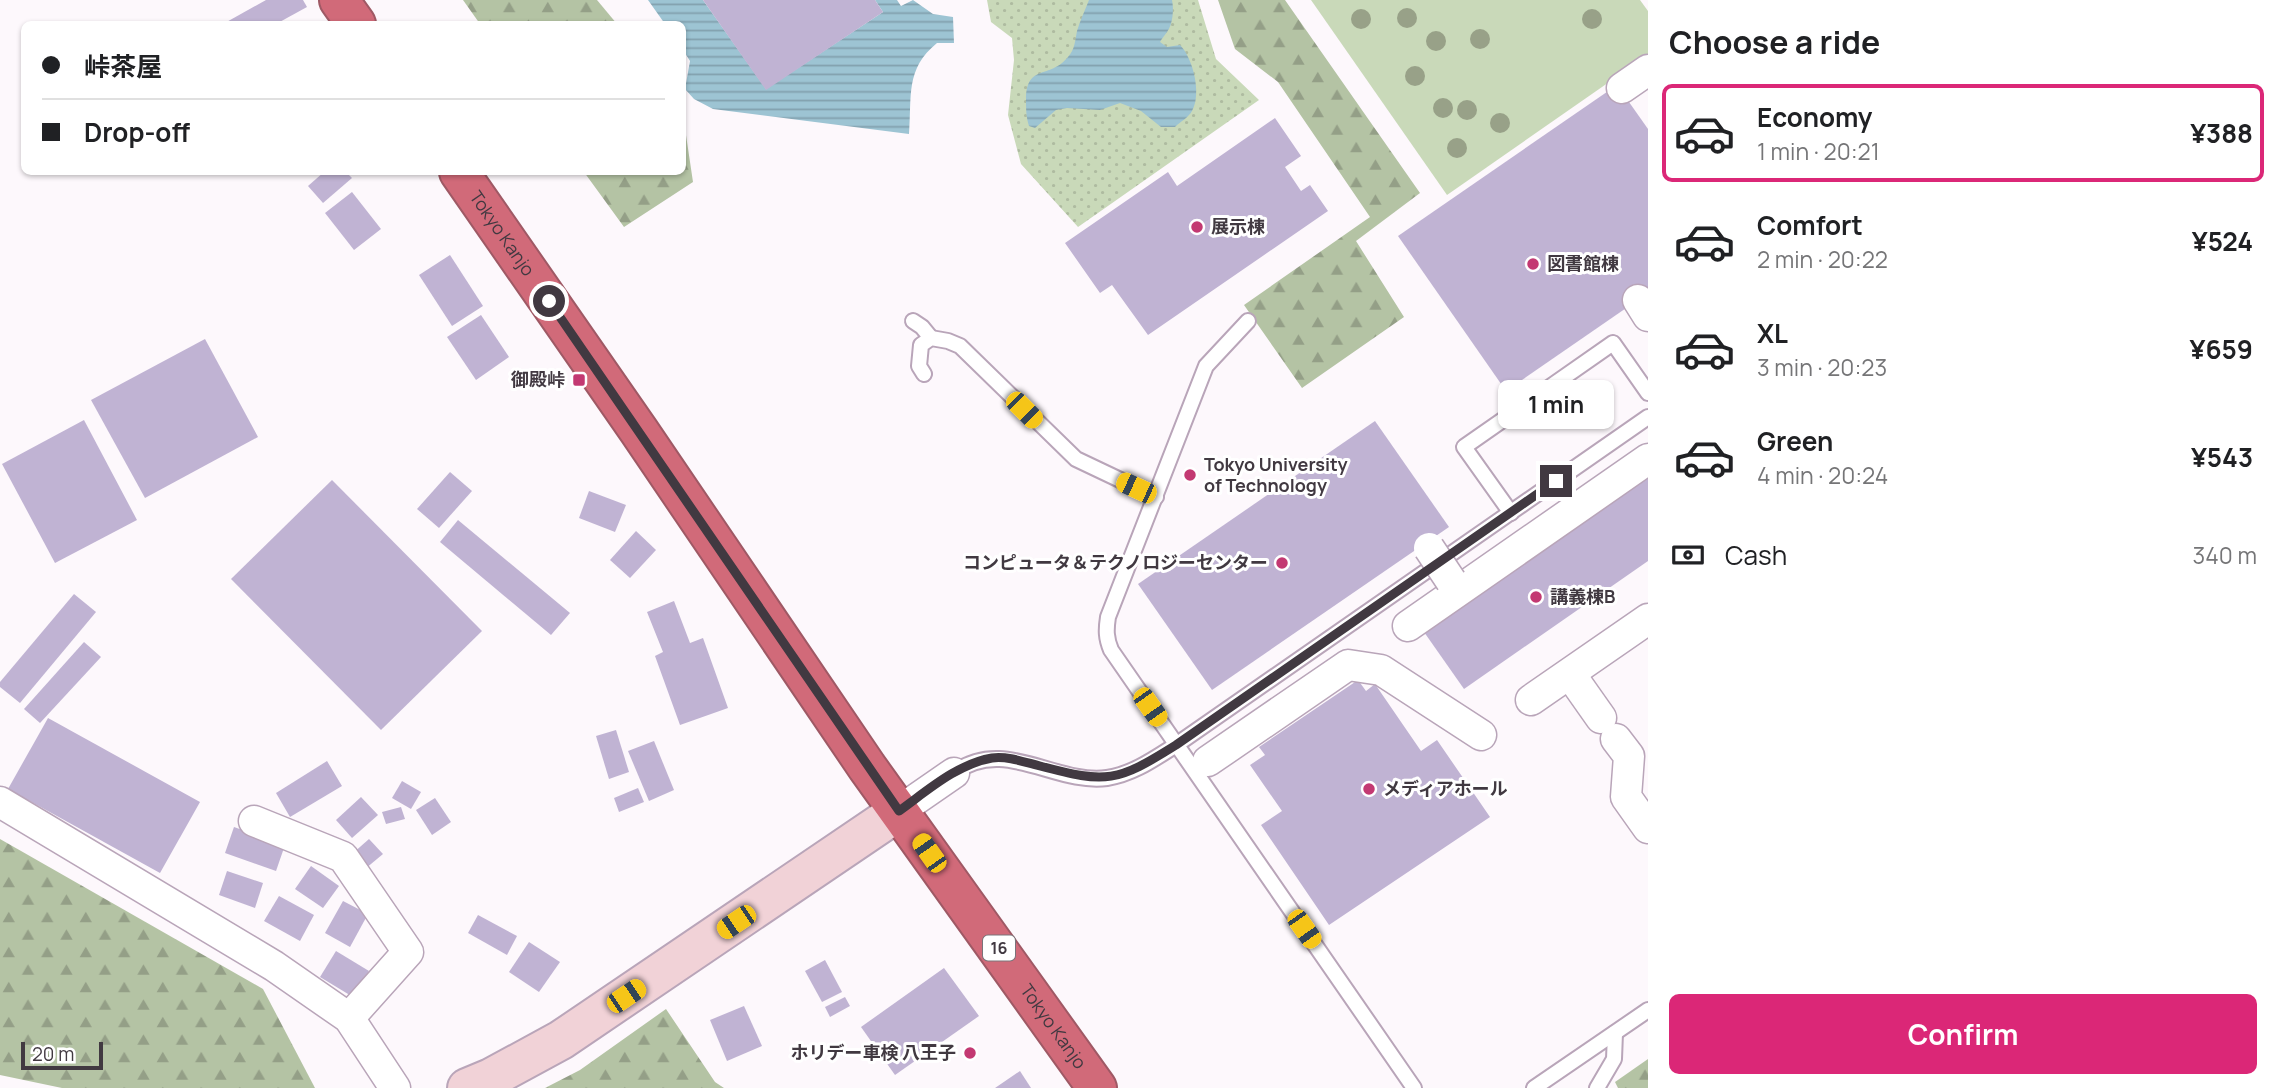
<!DOCTYPE html>
<meta charset="utf-8">
<style>
body{margin:0;font-family:Manrope,"Noto Sans JP",sans-serif;background:#f6f6f6;color:#202124;height:100vh;display:flex;flex-direction:column;font-size:26px;white-space:nowrap}
*{box-sizing:border-box;margin:0}
p{font-size:23px;color:#757577}
.icon{flex:none;width:38px;height:38px;fill:none;stroke:currentColor;stroke-width:2;stroke-linecap:round;stroke-linejoin:round}
.map{position:relative;flex:1;overflow:hidden}
.sheet{display:flex;flex-direction:column;background:#fff;width:630px}
.sheet>*{flex:none}
.guide{position:absolute;left:21px;top:21px;width:665px;height:154px;border-radius:10px;box-shadow:0 2px 5px #0004;display:grid;align-content:center;height:154px;padding:0 21px;background:#fff}
.scale{position:absolute;left:21px;bottom:18px;width:82px;box-sizing:border-box;padding-left:7px;border:4px solid #413941;border-top:0;font-size:19px;line-height:24px;white-space:nowrap;color:#413941;-webkit-text-stroke:5px #fff;paint-order:stroke}
.end{position:absolute;width:32px;height:32px;margin:-16px;border:9px solid #413941;background:#fff;box-shadow:0 0 0 4px #fff}
.from{border-radius:50%}
.bubble{position:absolute;height:49px;border-radius:10px;background:#fff;box-shadow:0 2px 5px #0004;font-size:23px;font-weight:700;line-height:49px;text-align:center}
.car{position:absolute;width:21px;height:42px;margin:-21px -10px;border-radius:9px;box-shadow:0 0 5px 2px #0007;background:linear-gradient(#f5c518 24%,#345 0 40%,#f5c518 0 76%,#345 0 86%,#f5c518 0)}
.guide b{display:flex;align-items:center;gap:24px;height:66px;font-size:26px}
.guide b+b{border-top:2px solid #e0e0e0}
.guide i{width:18px;height:18px;background:#202124}
ul{padding:0;list-style:none}
li{display:flex;align-items:center;gap:21px;height:98px;margin:0 14px 10px;padding:0 7px;border:4px solid transparent;border-radius:10px}
li div{flex:1}
li b{display:block;font-size:26px}
li em{font-style:normal;font-weight:700}
li.selected{border-color:#db2777}
li>.icon{width:63px;height:63px;stroke-width:1.5}
h2{padding:0 21px;font-size:32px;line-height:84px}
.pay{display:flex;align-items:center;gap:18px;height:77px;padding:0 21px;font-size:26px}
.pay p{margin-inline-start:auto}
.cta{display:flex;gap:14px;margin-top:auto;padding:14px 21px}
.cta a{flex:1;height:80px;border-radius:10px;background:#db2777;color:#fff;font-size:28px;font-weight:700;line-height:80px;text-align:center}
main{display:flex;flex:1;min-height:0}
.map>svg:first-child{display:block}
</style>
<main>
<div class="map">
<svg width="1648" height="1088" viewBox="0 0 1648 1088">
<defs>
<pattern id="forest-firs" width="22" height="20" patternUnits="userSpaceOnUse" patternTransform="scale(1.75)"><rect width="22" height="20" fill="#b4c3a4"/><path d="M5 1l3.5 6h-7zM16 11l3.5 6h-7z" fill="#949f87"/></pattern>
<pattern id="garden-dots" width="8" height="8" patternUnits="userSpaceOnUse" patternTransform="scale(1.75)"><rect width="8" height="8" fill="#c9d9b9"/><path d="M2 2h.1M6 6h.1" fill="none" stroke="#aebba0" stroke-width="1.8" stroke-linecap="round"/></pattern>
<pattern id="water-rules" width="6" height="5" patternUnits="userSpaceOnUse" patternTransform="scale(1.75)"><rect width="6" height="5" fill="#9dc4d3"/><path d="M0 2.5h6" fill="none" stroke="#82a0ad"/></pattern>
</defs>
<rect width="100%" height="100%" fill="#fdf8fc"/>
<polygon fill="#c9d9b9" points="1311,0 1640,0 1648,11 1648,55 1447,195"/>
<g fill="url(#forest-firs)">
<polygon points="463,0 597,0 617,24 480,24"/>
<polygon points="1218,0 1285,0 1420,193 1356,241 1404,317 1302,388 1244,305 1370,217 1278,82 1235,49"/>
<polygon points="683,115 693,182 624,227 584,172 682,172"/>
<polygon points="0,839 263,989 315,1088 62,1088 0,1075"/>
<polygon points="666,1009 715,1082 724,1088 545,1088 580,1070"/>
<polygon points="1648,1059 1648,1088 1618,1088 1615,1082"/>
</g>
<polygon fill="url(#garden-dots)" points="987,0 1198,0 1216,59 1259,100 1078,227 1021,164 1008,115 1014,60 1012,38 991,22"/>
<g fill="url(#water-rules)">
<path d="M648 0H703L766 89 883 12 875 0H897L901 6 913 0 933 14 953 17 954 43H937C905 69 912 96 909 134L713 109 694 99 685 89 690 61 683 50 682 24H665Z"/>
<path d="M1089 0H1172C1174 9 1173 24 1167 32 1165 35 1162 38 1160 42L1167 47 1180 45C1193 58 1202 94 1192 111 1189 117 1180 122 1175 127H1161L1141 111 1120 103 1100 110 1067 108 1056 110 1035 128 1029 126C1026 116 1026 109 1026 99 1027 63 1049 80 1068 57 1075 49 1075 41 1077 31 1080 21 1085 10 1089 0Z"/>
</g>
<g fill="#c0b3d3">
<polygon points="266,0 303,0 307,7 276,24 223,24"/>
<polygon points="703,0 875,0 883,12 766,90"/>
<polygon points="1617,85 1648,129 1648,293 1506,391 1398,236"/>
<polygon points="1275,118 1301,156 1285,167 1301,191 1310,185 1328,211 1148,335 1112,285 1100,293 1065,243 1168,172 1177,186"/>
<polygon points="324,172 346,172 352,178 323,203 308,186"/>
<polygon points="352,192 381,229 354,250 325,213"/>
<polygon points="450,255 483,306 452,326 419,275"/>
<polygon points="481,315 509,357 476,380 447,337"/>
<polygon points="205,339 258,437 145,498 91,400"/>
<polygon points="84,420 137,520 55,563 2,464"/>
<polygon points="1375,421 1449,527 1212,690 1138,584"/>
<polygon points="450,472 472,491 439,528 417,509"/>
<polygon points="1648,476 1648,561 1464,689 1424,632"/>
<polygon points="332,480 482,631 381,730 231,579"/>
<polygon points="589,491 626,505 615,532 579,518"/>
<polygon points="458,520 570,613 551,635 440,542"/>
<polygon points="636,531 656,550 630,578 610,560"/>
<polygon points="74,594 96,612 20,703 0,687 0,682"/>
<polygon points="674,601 690,643 703,638 728,708 680,725 655,656 663,652 647,612"/>
<polygon points="84,642 101,657 40,723 24,709"/>
<polygon points="1358,680 1366,691 1375,684 1421,751 1437,740 1490,817 1329,925 1261,825 1282,811 1250,765 1265,755 1259,747"/>
<polygon points="48,718 200,802 160,873 8,789"/>
<polygon points="616,730 629,772 609,779 596,736"/>
<polygon points="654,741 674,790 649,801 628,751"/>
<polygon points="327,761 342,786 290,817 276,793"/>
<polygon points="402,781 421,792 411,809 392,798"/>
<polygon points="638,788 644,802 619,812 614,798"/>
<polygon points="361,797 378,815 352,838 336,820"/>
<polygon points="435,798 451,822 432,835 416,810"/>
<polygon points="401,807 405,819 386,824 382,812"/>
<polygon points="234,827 285,845 276,871 225,853"/>
<polygon points="369,839 383,854 365,869 352,854"/>
<polygon points="311,866 339,886 323,908 295,889"/>
<polygon points="227,871 263,883 255,908 219,895"/>
<polygon points="279,896 314,915 300,941 264,921"/>
<polygon points="343,901 368,914 350,947 325,933"/>
<polygon points="478,915 517,936 507,955 468,933"/>
<polygon points="529,942 560,962 539,992 509,972"/>
<polygon points="336,951 369,971 353,997 320,977"/>
<polygon points="825,960 842,992 822,1002 805,971"/>
<polygon points="944,968 979,1016 895,1075 861,1027"/>
<polygon points="845,997 850,1006 830,1017 825,1007"/>
<polygon points="744,1006 762,1046 727,1061 710,1020"/>
<polygon points="1020,1071 1031,1088 995,1088"/>
</g>
<g fill="none" stroke-linecap="round" stroke-linejoin="round">
<defs>
<g id="lane">
<polyline points="913,321 922,327 931,338"/>
<path d="M1248 321 1206 366 1108 617C1106 630 1106 638 1111 650L1414 1088"/>
<polyline points="924,374 919,366 921,345 931,338 948,341 960,346 1076,459 1156,497"/>
<polyline points="1511,513 1464,447 1613,343 1648,393"/>
<path d="M954 773C1004 736 1055 785 1107 778 1133 774 1154 759 1176 745L1648 417"/>
<polyline points="1534,1088 1648,1010"/>
<polyline points="1597,1088 1614,1059 1615,1033"/>
</g>
<g id="street">
<polyline points="1622,88 1648,70"/>
<polyline points="1638,300 1648,316"/>
<polyline points="1408,626 1648,459"/>
<polyline points="1570,674 1601,718"/>
<polyline points="1531,700 1648,619"/>
<polyline points="1616,739 1629,756 1626,797 1648,828"/>
<polyline points="1208,761 1348,665 1381,670 1481,735"/>
<polyline points="0,802 274,966 349,1018 395,1088"/>
<polyline points="899,811 954,773"/>
<polyline points="254,821 343,857 408,952 349,1018"/>
</g>
<polyline id="secondary" points="467,1088 491,1078 561,1040 899,811"/>
<g id="highway">
<polyline points="339,0 356,24"/>
<path id="s1" d="M459 172 639 431 867 767 1097 1088"/>
</g>
</defs>
<use href="#lane" stroke="#b9a5b9" stroke-width="18"/>
<use href="#street" stroke="#b9a5b9" stroke-width="33"/>
<use href="#secondary" stroke="#b9a5b9" stroke-width="42"/>
<use href="#highway" stroke="#9f5965" stroke-width="42"/>
<use href="#lane" stroke="#fff" stroke-width="14"/>
<use href="#street" stroke="#fff" stroke-width="30"/>
<use href="#secondary" stroke="#f1d2d7" stroke-width="38"/>
<use href="#highway" stroke="#d16a79" stroke-width="38"/>
<defs>
<polyline id="street-bridge" points="1429,548 1451,581"/>
</defs>
<use href="#street-bridge" stroke="#b9a5b9" stroke-width="33" stroke-linecap="butt"/>
<use href="#street-bridge" stroke="#fff" stroke-width="30"/>
</g>
<g fill="#98a188">
<circle cx="1407" cy="18" r="10"/>
<circle cx="1361" cy="19" r="10"/>
<circle cx="1592" cy="19" r="10"/>
<circle cx="1480" cy="39" r="10"/>
<circle cx="1436" cy="41" r="10"/>
<circle cx="1415" cy="76" r="10"/>
<circle cx="1443" cy="108" r="10"/>
<circle cx="1467" cy="110" r="10"/>
<circle cx="1500" cy="123" r="10"/>
<circle cx="1457" cy="148" r="10"/>
</g>
<g fill="none" stroke-linecap="round" stroke-linejoin="round">
<path stroke="#413941" stroke-width="9" d="M549 301 899 811C927 791 957 764 992 758 1008 756 1024 762 1040 766 1107 784 1117 782 1176 745L1556 481"/>
</g>
<g fill="#c33972" stroke="#fff" stroke-width="2.5">
<circle cx="1197" cy="227" r="7"/>
<circle cx="1533" cy="264" r="7"/>
<rect x="572" y="373" width="14" height="14" rx="3.5"/>
<circle cx="1190" cy="475" r="7"/>
<circle cx="1282" cy="563" r="7"/>
<circle cx="1536" cy="597" r="7"/>
<circle cx="1369" cy="789" r="7"/>
<circle cx="970" cy="1053" r="7"/>
</g>
<g text-anchor="middle" stroke-width="6" stroke-linejoin="round" paint-order="stroke">
<rect fill="#fff" stroke="#7a747a" stroke-width="2" x="983" y="935.5" width="32" height="25" rx="5"/>
<g font-size="16" font-weight="bold" fill="#413941">
<text x="999" y="954">16</text>
</g>
<g font-size="18" font-weight="bold" fill="#413941" stroke="#fff" text-anchor="start">
<text x="1211" y="233">展示棟</text>
<text x="1547" y="270">図書館棟</text>
<text x="565" y="386" text-anchor="end">御殿峠</text>
<text x="1204" y="471">Tokyo University<tspan x="1204" dy="21">of Technology</tspan></text>
<text x="1268" y="569" text-anchor="end">コンピュータ＆テクノロジーセンター</text>
<text x="1550" y="603">講義棟B</text>
<text x="1383" y="795">メディアホール</text>
<text x="956" y="1059" text-anchor="end">ホリデー車検 八王子</text>
</g>
<g font-size="18" fill="#413941" stroke="#fff">
<text dy="6" stroke="none"><textPath href="#s1" startOffset="75">Tokyo Kanjo</textPath></text>
<text dy="6" stroke="none"><textPath href="#s1" startOffset="1041">Tokyo Kanjo</textPath></text>
</g>
</g>
</svg>
<div class="scale">20 m</div>
<i class="end from" style="left:549px;top:301px"></i>
<i class="end" style="left:1556px;top:481px"></i>
<div class="bubble" style="left:1498px;top:380px;width:116px">1 min</div>
<i class="car" style="left:1024px;top:410px;rotate:135deg"></i>
<i class="car" style="left:1136px;top:488px;rotate:295deg"></i>
<i class="car" style="left:1150px;top:707px;rotate:145deg"></i>
<i class="car" style="left:929px;top:853px;rotate:325deg"></i>
<i class="car" style="left:736px;top:922px;rotate:236deg"></i>
<i class="car" style="left:1304px;top:929px;rotate:145deg"></i>
<i class="car" style="left:626px;top:996px;rotate:56deg"></i>
<div class="guide">
<b><i class="from"></i>峠茶屋</b>
<b><i></i>Drop-off</b>
</div>
</div>
<section class="sheet">
<h2>Choose a ride</h2>
<ul>
<li class="selected"><svg class="icon" aria-label="car" viewBox="0 0 24 24"><path d="M5 17H2v-5l4-1 3-4h7l3 4 3 1v5h-3M9 17h6M6 11h13"/><circle cx="7" cy="17" r="2"/><circle cx="17" cy="17" r="2"/></svg><div><b>Economy</b><p>1 min · 20:21</p></div><em>¥388</em></li>
<li><svg class="icon" aria-label="car" viewBox="0 0 24 24"><path d="M5 17H2v-5l4-1 3-4h7l3 4 3 1v5h-3M9 17h6M6 11h13"/><circle cx="7" cy="17" r="2"/><circle cx="17" cy="17" r="2"/></svg><div><b>Comfort</b><p>2 min · 20:22</p></div><em>¥524</em></li>
<li><svg class="icon" aria-label="car" viewBox="0 0 24 24"><path d="M5 17H2v-5l4-1 3-4h7l3 4 3 1v5h-3M9 17h6M6 11h13"/><circle cx="7" cy="17" r="2"/><circle cx="17" cy="17" r="2"/></svg><div><b>XL</b><p>3 min · 20:23</p></div><em>¥659</em></li>
<li><svg class="icon" aria-label="car" viewBox="0 0 24 24"><path d="M5 17H2v-5l4-1 3-4h7l3 4 3 1v5h-3M9 17h6M6 11h13"/><circle cx="7" cy="17" r="2"/><circle cx="17" cy="17" r="2"/></svg><div><b>Green</b><p>4 min · 20:24</p></div><em>¥543</em></li>
</ul>
<div class="pay"><svg class="icon" aria-label="cash" viewBox="0 0 24 24"><path d="M3 7h18v10H3z"/><circle cx="12" cy="12" r="2"/></svg>Cash<p>340 m</p></div>
<div class="cta"><a>Confirm</a></div>
</section>
</main>
